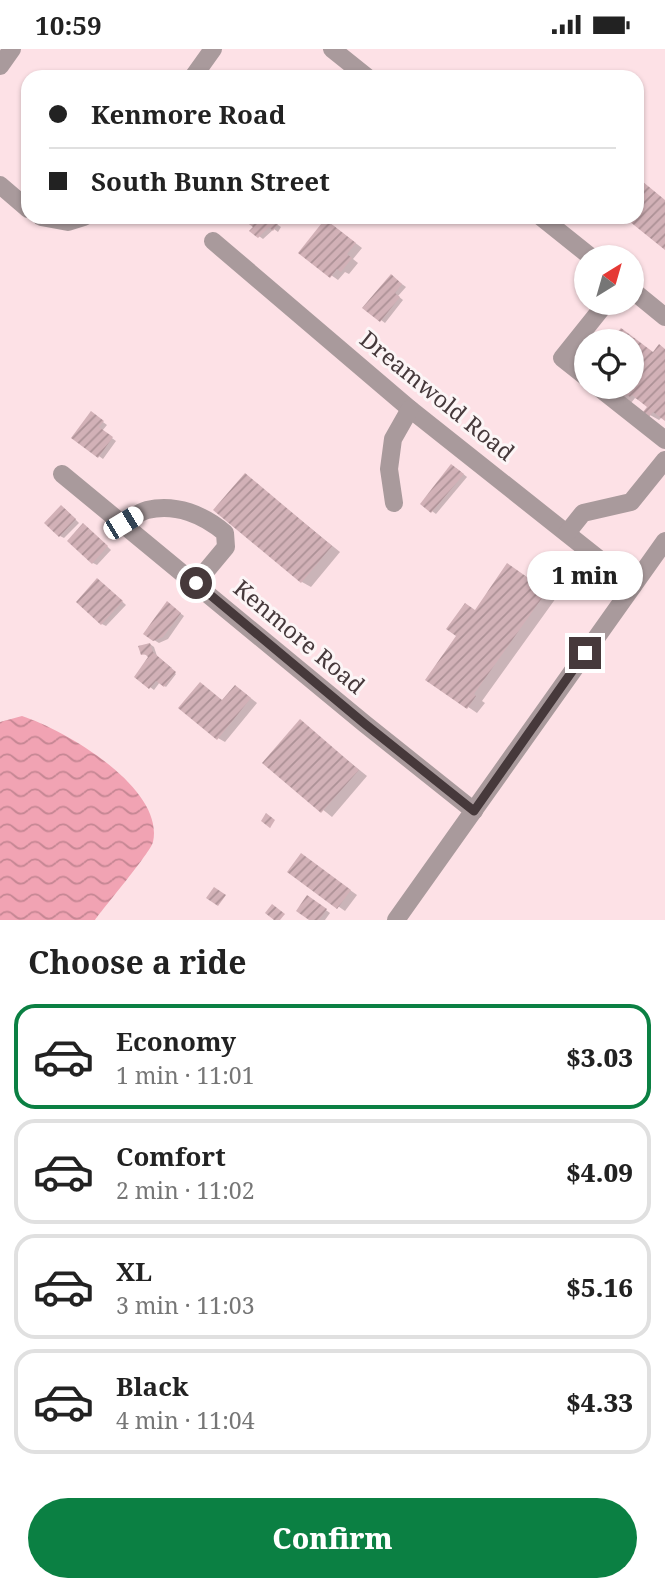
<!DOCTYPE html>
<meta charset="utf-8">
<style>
body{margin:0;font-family:"Noto Serif",serif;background:#f2f2f2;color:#222;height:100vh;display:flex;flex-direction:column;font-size:26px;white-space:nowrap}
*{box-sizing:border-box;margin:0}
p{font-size:23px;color:#767676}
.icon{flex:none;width:38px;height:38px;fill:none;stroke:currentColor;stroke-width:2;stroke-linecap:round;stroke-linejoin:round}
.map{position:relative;height:871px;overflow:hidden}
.side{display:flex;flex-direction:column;background:#fff;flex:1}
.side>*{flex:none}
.guide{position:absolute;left:21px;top:21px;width:623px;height:154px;border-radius:21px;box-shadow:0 2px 5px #0004;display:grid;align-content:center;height:154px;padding:0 28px;background:#fff}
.needle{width:46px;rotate:37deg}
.controls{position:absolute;left:574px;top:196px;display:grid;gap:14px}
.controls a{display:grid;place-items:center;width:70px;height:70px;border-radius:50%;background:#fff;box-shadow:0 2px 5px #0004;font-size:35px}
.end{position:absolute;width:32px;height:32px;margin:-16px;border:9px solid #46393b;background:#fff;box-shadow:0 0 0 4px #fff}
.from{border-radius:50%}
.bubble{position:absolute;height:49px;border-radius:24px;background:#fff;box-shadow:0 2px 5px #0004;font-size:23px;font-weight:800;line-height:49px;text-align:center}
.car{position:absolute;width:21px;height:42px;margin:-21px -10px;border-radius:9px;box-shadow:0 0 5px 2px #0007;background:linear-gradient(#fff 24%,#345 0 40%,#fff 0 76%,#345 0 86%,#fff 0)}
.guide b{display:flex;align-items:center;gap:24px;height:66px;font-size:26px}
.guide b+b{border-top:2px solid #e0e0e0}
.guide i{width:18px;height:18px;background:#222}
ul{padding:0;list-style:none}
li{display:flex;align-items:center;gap:21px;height:105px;margin:0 14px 10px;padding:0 14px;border:4px solid #e0e0e0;border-radius:21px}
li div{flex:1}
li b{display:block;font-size:26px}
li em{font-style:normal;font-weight:800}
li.selected{border-color:#0b8043}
li>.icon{width:63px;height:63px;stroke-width:1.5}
h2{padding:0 28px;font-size:32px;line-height:84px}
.action{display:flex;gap:14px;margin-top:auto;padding:14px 28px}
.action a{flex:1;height:80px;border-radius:42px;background:#0b8043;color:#fff;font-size:28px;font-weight:800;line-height:80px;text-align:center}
.status{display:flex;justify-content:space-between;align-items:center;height:49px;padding:0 35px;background:#fff;direction:ltr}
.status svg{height:19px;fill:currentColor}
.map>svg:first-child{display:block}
</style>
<div class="status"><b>10:59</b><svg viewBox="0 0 49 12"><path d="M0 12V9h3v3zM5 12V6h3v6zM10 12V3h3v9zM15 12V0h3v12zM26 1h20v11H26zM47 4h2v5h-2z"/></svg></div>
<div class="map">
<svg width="665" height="871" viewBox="0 0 665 871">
<defs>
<pattern id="water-waves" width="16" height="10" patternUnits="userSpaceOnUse" patternTransform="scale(1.75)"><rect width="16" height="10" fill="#f1a3b3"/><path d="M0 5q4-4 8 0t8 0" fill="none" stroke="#c58693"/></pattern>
<pattern id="building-hatch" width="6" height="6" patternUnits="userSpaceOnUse" patternTransform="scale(1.75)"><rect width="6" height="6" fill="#d2b1b7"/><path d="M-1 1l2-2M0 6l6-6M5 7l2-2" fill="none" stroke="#ac9196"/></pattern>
</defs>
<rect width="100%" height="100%" fill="#fde1e6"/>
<path fill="url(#water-waves)" d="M22 667C65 681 165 739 153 793 150 804 105 857 95 871H0V673Z"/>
<g fill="#0003">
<polygon points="252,168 280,168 275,174 281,178 278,183 274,180 263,190 252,182 255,178"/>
<polygon points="332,176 362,199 353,210 358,214 349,225 345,223 338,231 300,204"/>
<polygon points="395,230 406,238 398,247 403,251 385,274 365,259"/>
<polygon points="621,281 654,305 665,300 665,370 662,368 659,371 650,366 650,358 635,349 631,354 610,338 632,338 632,314 634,312 632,310 632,292 609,292 603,288 616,288"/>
<polygon points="95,367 107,376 102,382 116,392 103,410 74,389"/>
<polygon points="456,419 467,428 436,465 432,462"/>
<polygon points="245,426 340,503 311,538 302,533"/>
<polygon points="65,460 79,474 64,489 60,487"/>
<polygon points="88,479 111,501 97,516 93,514"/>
<polygon points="517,522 556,549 482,652 485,654 477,664 427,630 476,562"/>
<polygon points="102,534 126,556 106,577 102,575"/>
<polygon points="171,557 184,567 168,590 159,594 154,591"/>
<polygon points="150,595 154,598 157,607 172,619 170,620 176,625 166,638 160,633 154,641 150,638 151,607 142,605"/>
<polygon points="242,642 257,654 225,693 218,689 223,652"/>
<polygon points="300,673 367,727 332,768 265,714"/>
<polygon points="308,811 357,846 345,862 289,823"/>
<polygon points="312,851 330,864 325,871 312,871"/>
</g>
<g fill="url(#building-hatch)">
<polygon points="637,128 665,151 665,201 624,168 637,168"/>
<polygon points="249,168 274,168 272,171 278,175 273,182 269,178 258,189 249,182 253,178 246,173"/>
<polygon points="325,170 356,194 347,205 352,209 341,223 337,220 330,229 298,204"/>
<polygon points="391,225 402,235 395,244 400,248 380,273 362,259"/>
<polygon points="621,279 653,303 659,295 665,300 665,372 653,363 649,368 643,363 647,358 632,346 630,348 626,345 621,350 608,338 632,338 632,292 605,292 601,289 607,281 615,286"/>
<polygon points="91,362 104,372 99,378 113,388 98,409 71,389"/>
<polygon points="451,415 464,425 431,464 420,455"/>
<polygon points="245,424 332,497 301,534 213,461"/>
<polygon points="61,456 76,470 59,488 44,474"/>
<polygon points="83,474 108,497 92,515 67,492"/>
<polygon points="507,514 547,542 474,645 476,647 467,660 425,631 456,587 446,580 465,554 475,561"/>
<polygon points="97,529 123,552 101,576 76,553"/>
<polygon points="167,552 181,564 163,588 153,592 143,585"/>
<polygon points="150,594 153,603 176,623 164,638 156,632 149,640 134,628 148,608 145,605 141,606 138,597"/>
<polygon points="200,633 222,651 235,636 251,649 217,691 178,659"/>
<polygon points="300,670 359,721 321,764 262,714"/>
<polygon points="266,764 275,771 270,779 261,772"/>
<polygon points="301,804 351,841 337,860 287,823"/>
<polygon points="214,838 226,846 218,857 206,849"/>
<polygon points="307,846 327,860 319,871 309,871 296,862"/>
<polygon points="272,855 285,865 280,871 274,871 265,864"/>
</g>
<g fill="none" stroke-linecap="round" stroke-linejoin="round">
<g stroke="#a99a9c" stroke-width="18">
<polyline points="332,0 367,28"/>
<polyline points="0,17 12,0"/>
<polyline points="193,28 213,0"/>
<polyline points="0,136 28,160"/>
<polyline points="41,168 68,173 84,168"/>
<polyline points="541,168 591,208"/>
<polyline points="213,192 410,360 633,537"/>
<polyline points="632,241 665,268"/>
<polyline points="586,328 562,309 606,254"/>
<polyline points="598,338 665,391"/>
<polyline points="62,425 365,675 474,762"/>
<polyline points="394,454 389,420 393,390 410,360"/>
<path d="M123 474C130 470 139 463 147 461 176 454 204 466 225 484L226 498 196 534"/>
<polyline points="567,484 583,464 631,453 665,411"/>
<polyline points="396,871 665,492"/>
</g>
</g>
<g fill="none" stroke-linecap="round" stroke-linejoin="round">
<polyline stroke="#46393b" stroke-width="9" points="196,534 365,675 474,762 585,604"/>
</g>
<g text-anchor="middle" stroke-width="6" stroke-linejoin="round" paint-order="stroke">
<g font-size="23" fill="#46393b" stroke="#fcf5f6">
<text transform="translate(437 347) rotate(39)" y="8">Dreamwold Road</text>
<text transform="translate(299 588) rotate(40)" y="8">Kenmore Road</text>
</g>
</g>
</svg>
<div class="controls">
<a><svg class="needle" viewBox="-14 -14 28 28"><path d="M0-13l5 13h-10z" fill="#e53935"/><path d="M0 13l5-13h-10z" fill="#767676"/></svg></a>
<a><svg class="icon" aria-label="locate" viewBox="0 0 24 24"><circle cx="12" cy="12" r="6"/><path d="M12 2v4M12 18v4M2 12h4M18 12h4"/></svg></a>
</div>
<i class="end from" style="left:196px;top:534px"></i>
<i class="end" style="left:585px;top:604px"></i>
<div class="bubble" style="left:527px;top:502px;width:116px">1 min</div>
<i class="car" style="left:123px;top:474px;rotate:59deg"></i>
<div class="guide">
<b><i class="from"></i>Kenmore Road</b>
<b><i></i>South Bunn Street</b>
</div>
</div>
<section class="side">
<h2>Choose a ride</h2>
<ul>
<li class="selected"><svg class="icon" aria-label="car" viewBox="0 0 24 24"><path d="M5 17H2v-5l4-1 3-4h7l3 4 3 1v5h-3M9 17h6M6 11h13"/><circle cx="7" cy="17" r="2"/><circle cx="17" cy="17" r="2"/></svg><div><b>Economy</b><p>1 min · 11:01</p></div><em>$3.03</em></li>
<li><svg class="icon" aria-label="car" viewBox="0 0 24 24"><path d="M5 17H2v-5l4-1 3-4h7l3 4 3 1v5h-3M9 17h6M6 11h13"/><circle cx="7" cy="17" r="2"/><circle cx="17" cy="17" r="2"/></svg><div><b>Comfort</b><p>2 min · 11:02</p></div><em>$4.09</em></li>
<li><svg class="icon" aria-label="car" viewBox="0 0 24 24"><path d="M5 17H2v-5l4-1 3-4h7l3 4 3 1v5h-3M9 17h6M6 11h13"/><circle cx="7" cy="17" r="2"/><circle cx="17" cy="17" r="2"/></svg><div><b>XL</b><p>3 min · 11:03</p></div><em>$5.16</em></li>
<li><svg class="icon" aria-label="car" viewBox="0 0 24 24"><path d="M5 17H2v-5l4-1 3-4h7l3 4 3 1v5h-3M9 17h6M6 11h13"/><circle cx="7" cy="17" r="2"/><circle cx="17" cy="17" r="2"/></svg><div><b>Black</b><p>4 min · 11:04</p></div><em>$4.33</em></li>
</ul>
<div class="action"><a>Confirm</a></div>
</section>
